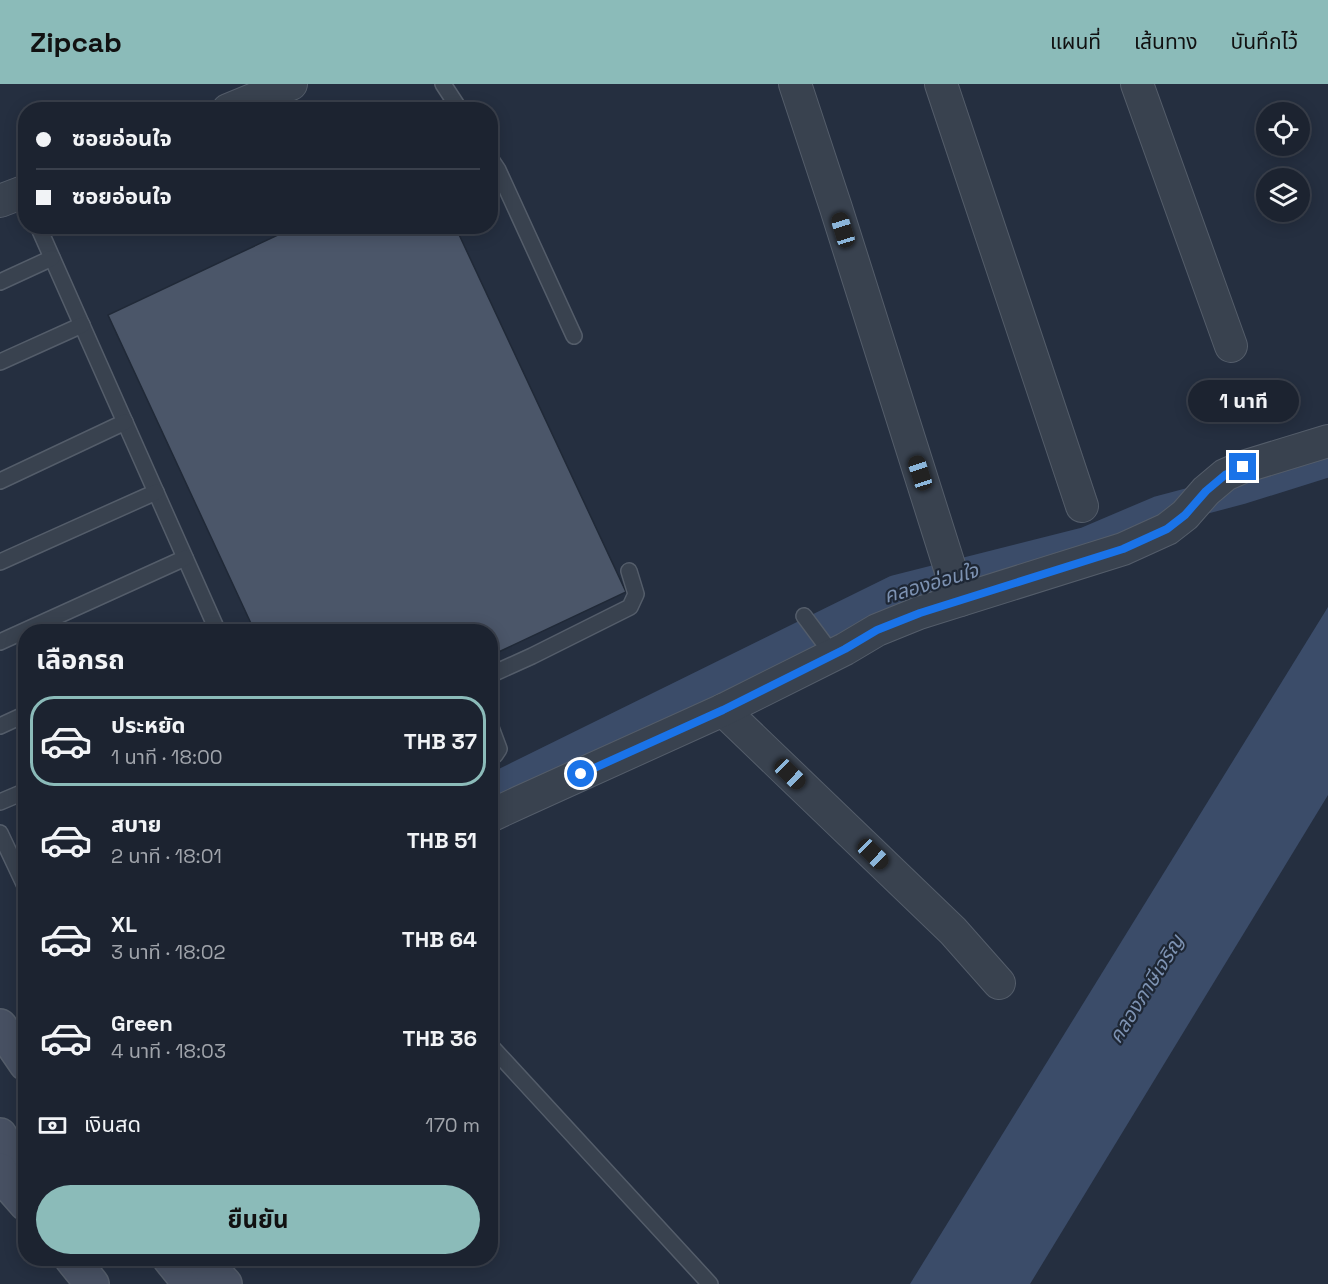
<!DOCTYPE html>
<html lang="th">
<meta charset="utf-8">
<style>
body{margin:0;font-family:"Space Grotesk","Noto Sans Thai",sans-serif;background:#252b38;color:#f1f3f6;height:100vh;display:flex;flex-direction:column;font-size:22px;white-space:nowrap}
*{box-sizing:border-box;margin:0}
p{font-size:20px;color:#a0a4ab}
.icon{flex:none;width:33px;height:33px;fill:none;stroke:currentColor;stroke-width:2;stroke-linecap:round;stroke-linejoin:round}
.map{position:relative;flex:1;overflow:hidden}
.details{position:absolute;left:18px;top:540px;width:480px;height:642px;display:flex;flex-direction:column;background:#1c2330;border-radius:24px;box-shadow:0 3px 15px #0003,0 0 0 2px #3a404c}
.details>*{flex:none}
.top-card{position:absolute;left:18px;top:18px;width:480px;height:132px;border-radius:24px;box-shadow:0 3px 15px #0003,0 0 0 2px #3a404c;display:grid;align-content:center;height:132px;padding:0 18px;background:#1c2330}
.buttons{position:absolute;left:1256px;top:18px;display:grid;gap:12px}
.buttons a{display:grid;place-items:center;width:54px;height:54px;border-radius:50%;background:#1c2330;box-shadow:0 3px 15px #0003,0 0 0 2px #3a404c;font-size:30px}
.end{position:absolute;width:27px;height:27px;margin:-14px;border:8px solid #1a73e8;background:#fff;box-shadow:0 0 0 3px #fff}
.from{border-radius:50%}
.bubble{position:absolute;height:42px;border-radius:21px;background:#1c2330;box-shadow:0 3px 15px #0003,0 0 0 2px #3a404c;font-size:20px;font-weight:700;line-height:42px;text-align:center}
.car{position:absolute;width:18px;height:36px;margin:-18px -9px;border-radius:8px;box-shadow:0 0 4px 2px #0007;background:linear-gradient(#222 24%,#8ab4d8 0 40%,#222 0 76%,#8ab4d8 0 86%,#222 0)}
.top-card b{display:flex;align-items:center;gap:21px;height:57px;font-size:22px}
.top-card b+b{border-top:2px solid #3a404c}
.top-card i{width:15px;height:15px;background:#f1f3f6}
ul{padding:0;list-style:none}
li{display:flex;align-items:center;gap:18px;height:90px;margin:0 12px 9px;padding:0 6px;border:3px solid transparent;border-radius:24px}
li div{flex:1}
li b{display:block;font-size:22px}
li em{font-style:normal;font-weight:700}
li.active{border-color:#8bbbb9}
li>.icon{width:54px;height:54px;stroke-width:1.5}
h2{padding:0 18px;font-size:27px;line-height:72px}
.pay{display:flex;align-items:center;gap:15px;height:66px;padding:0 18px;font-size:22px}
.pay p{margin-inline-start:auto}
.cta{display:flex;gap:12px;margin-top:auto;padding:12px 18px}
.cta a{flex:1;height:69px;border-radius:36px;background:#8bbbb9;color:#111;font-size:24px;font-weight:700;line-height:69px;text-align:center}
header{display:flex;align-items:center;gap:36px;box-sizing:border-box;height:84px;padding:0 30px;background:#8bbbb9;color:#111}
header strong{font-size:28px}
nav{display:flex;gap:33px;margin-inline-start:auto;font-size:21px}
.map>svg:first-child{display:block}
</style>
<header>
<strong>Zipcab</strong>
<nav><a>แผนที่</a><a>เส้นทาง</a><a>บันทึกไว้</a></nav>
</header>
<div class="map">
<svg width="1328" height="1200" viewBox="0 0 1328 1200">
<rect width="100%" height="100%" fill="#252f40"/>
<polygon fill="#3b4c69" points="1328,523 1328,711 1030,1200 910,1200"/>
<g fill="none" stroke-linecap="round" stroke-linejoin="round">
<polyline stroke="#3b4c69" stroke-width="30" points="490,706 896,506 1086,458 1159,427 1242,405 1328,378"/>
</g>
<polygon fill="#4b5669" stroke="#202937" stroke-width="1.5" points="297,142 455,142 626,508 490,572 490,548 255,548 108,231"/>
<g fill="none" stroke-linecap="round" stroke-linejoin="round">
<defs>
<g id="lane">
<polyline points="443,0 460,26"/>
<polyline points="490,74 498,86 574,252"/>
<polyline points="38,142 218,548"/>
<polyline points="0,198 52,174"/>
<polyline points="0,278 82,241"/>
<polyline points="0,397 125,338"/>
<polyline points="0,478 156,408"/>
<polyline points="804,532 833,571"/>
<polyline points="0,558 185,474"/>
<polyline points="490,591 532,572 630,523 636,510 629,487"/>
<polyline points="490,641 499,665 495,671 490,673"/>
<polyline points="0,642 26,630"/>
<polyline points="0,718 26,707"/>
<polyline points="0,749 26,804"/>
<polyline points="490,961 710,1200"/>
</g>
<g id="street">
<polyline points="795,0 836,124 960,516"/>
<polyline points="941,0 1082,422"/>
<polyline points="1137,0 1231,262"/>
<polyline points="228,26 291,0"/>
<polyline points="0,117 26,107"/>
<polyline points="723,626 953,847 999,899"/>
<polyline points="490,732 520,718 723,626 845,565 877,546 919,529 1123,465 1167,445 1185,431 1206,407 1225,391 1243,383 1328,357"/>
</g>
<g id="secondary">
<polyline points="0,942 26,980"/>
<polyline points="0,1051 17,1080 26,1090"/>
<polyline points="0,1086 3,1094 26,1120"/>
<polyline points="71,1174 92,1200"/>
<polyline points="169,1174 190,1200"/>
<polyline points="201,1174 225,1200"/>
</g>
</defs>
<use href="#lane" stroke="#545d6a" stroke-width="18"/>
<use href="#street" stroke="#545d6a" stroke-width="34"/>
<use href="#secondary" stroke="#545d6a" stroke-width="36"/>
<use href="#lane" stroke="#39424f" stroke-width="15"/>
<use href="#street" stroke="#39424f" stroke-width="32"/>
<use href="#secondary" stroke="#475062" stroke-width="33"/>
</g>
<g fill="none" stroke-linecap="round" stroke-linejoin="round">
<polyline stroke="#1a73e8" stroke-width="8" points="581,690 723,626 845,565 877,546 920,529 1123,465 1167,445 1185,431 1206,407 1225,391 1243,383"/>
</g>
<g text-anchor="middle" stroke-width="4.5" stroke-linejoin="round" paint-order="stroke">
<g font-size="20" font-style="italic" fill="#7d92b2" stroke="#1e2735">
<text transform="translate(931 499) rotate(-16)" y="7">คลองอ่อนใจ</text>
<text transform="translate(1146 905) rotate(-58)" y="7">คลองภาษีเจริญ</text>
</g>
</g>
</svg>
<div class="buttons">
<a><svg class="icon" aria-label="locate" viewBox="0 0 24 24"><circle cx="12" cy="12" r="6"/><path d="M12 2v4M12 18v4M2 12h4M18 12h4"/></svg></a>
<a><svg class="icon" aria-label="layers" viewBox="0 0 24 24"><path d="M12 4l9 5-9 5-9-5zM3 14l9 5 9-5"/></svg></a>
</div>
<i class="end from" style="left:581px;top:690px"></i>
<i class="end" style="left:1243px;top:383px"></i>
<div class="bubble" style="left:1188px;top:296px;width:111px">1 นาที</div>
<i class="car" style="left:843px;top:146px;rotate:343deg"></i>
<i class="car" style="left:920px;top:389px;rotate:342deg"></i>
<i class="car" style="left:790px;top:690px;rotate:134deg"></i>
<i class="car" style="left:873px;top:770px;rotate:134deg"></i>
<div class="top-card">
<b><i class="from"></i>ซอยอ่อนใจ</b>
<b><i></i>ซอยอ่อนใจ</b>
</div>
<section class="details">
<h2>เลือกรถ</h2>
<ul>
<li class="active"><svg class="icon" aria-label="car" viewBox="0 0 24 24"><path d="M5 17H2v-5l4-1 3-4h7l3 4 3 1v5h-3M9 17h6M6 11h13"/><circle cx="7" cy="17" r="2"/><circle cx="17" cy="17" r="2"/></svg><div><b>ประหยัด</b><p>1 นาที · 18:00</p></div><em>THB 37</em></li>
<li><svg class="icon" aria-label="car" viewBox="0 0 24 24"><path d="M5 17H2v-5l4-1 3-4h7l3 4 3 1v5h-3M9 17h6M6 11h13"/><circle cx="7" cy="17" r="2"/><circle cx="17" cy="17" r="2"/></svg><div><b>สบาย</b><p>2 นาที · 18:01</p></div><em>THB 51</em></li>
<li><svg class="icon" aria-label="car" viewBox="0 0 24 24"><path d="M5 17H2v-5l4-1 3-4h7l3 4 3 1v5h-3M9 17h6M6 11h13"/><circle cx="7" cy="17" r="2"/><circle cx="17" cy="17" r="2"/></svg><div><b>XL</b><p>3 นาที · 18:02</p></div><em>THB 64</em></li>
<li><svg class="icon" aria-label="car" viewBox="0 0 24 24"><path d="M5 17H2v-5l4-1 3-4h7l3 4 3 1v5h-3M9 17h6M6 11h13"/><circle cx="7" cy="17" r="2"/><circle cx="17" cy="17" r="2"/></svg><div><b>Green</b><p>4 นาที · 18:03</p></div><em>THB 36</em></li>
</ul>
<div class="pay"><svg class="icon" aria-label="cash" viewBox="0 0 24 24"><path d="M3 7h18v10H3z"/><circle cx="12" cy="12" r="2"/></svg>เงินสด<p>170 m</p></div>
<div class="cta"><a>ยืนยัน</a></div>
</section>
</div>
